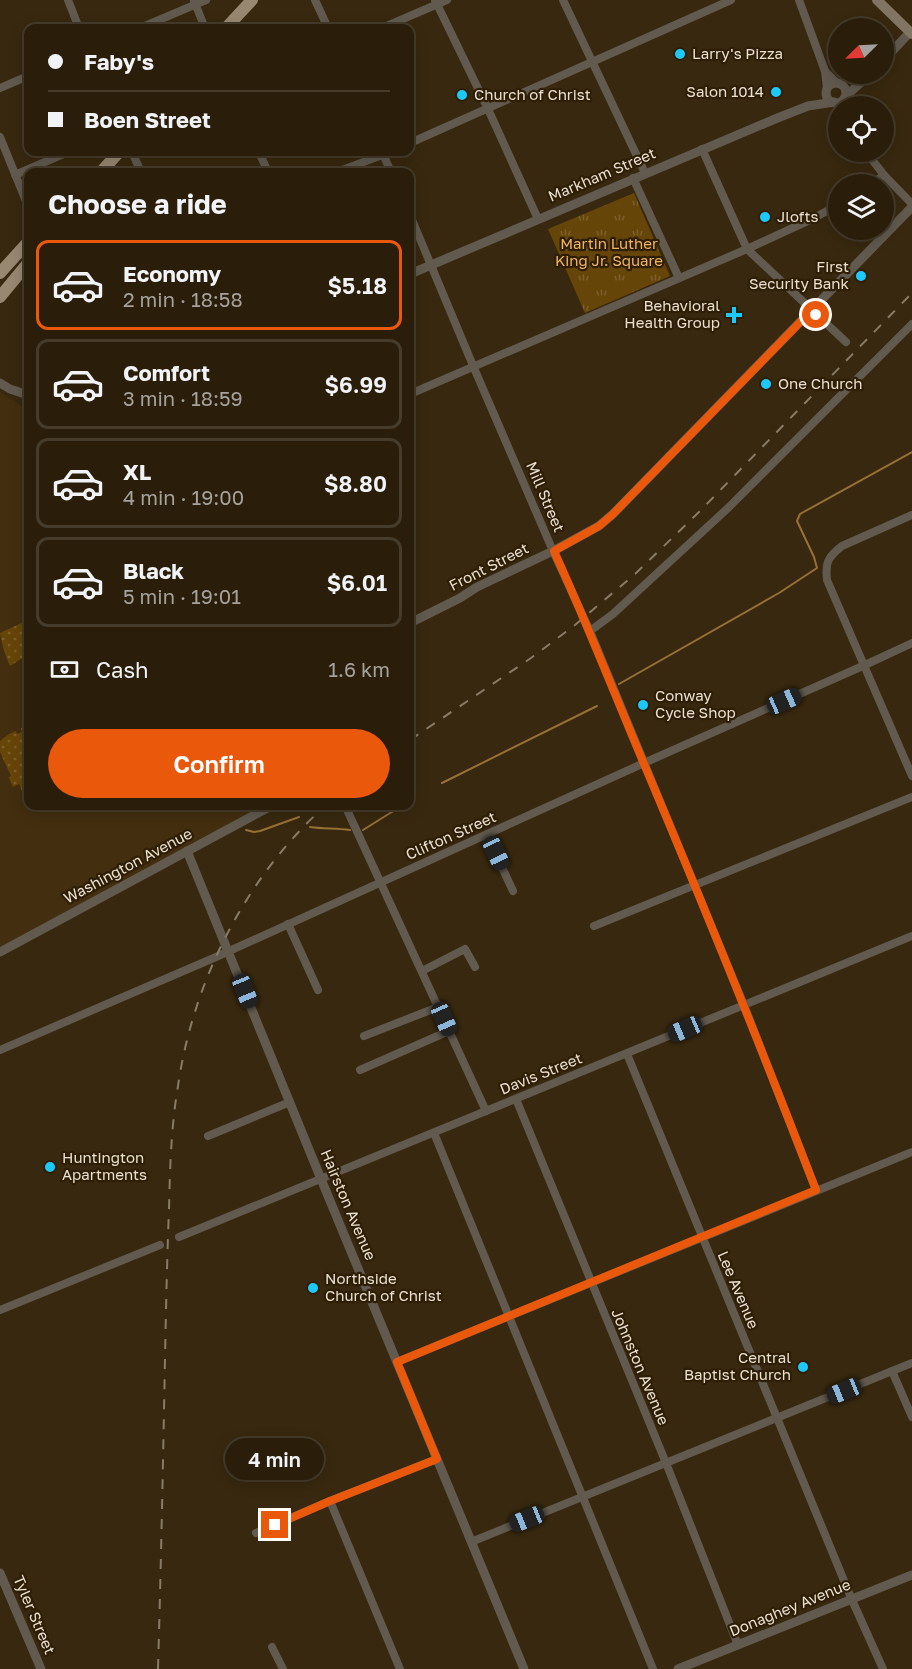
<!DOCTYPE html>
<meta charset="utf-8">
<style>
body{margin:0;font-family:"Golos Text",sans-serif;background:#362b19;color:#f1f3f6;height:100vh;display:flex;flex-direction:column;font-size:22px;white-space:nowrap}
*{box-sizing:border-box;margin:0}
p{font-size:20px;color:#a5a29d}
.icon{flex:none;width:33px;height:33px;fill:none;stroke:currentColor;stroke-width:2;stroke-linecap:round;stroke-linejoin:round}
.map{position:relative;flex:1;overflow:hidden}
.drawer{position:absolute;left:24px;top:168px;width:390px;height:642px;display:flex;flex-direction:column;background:#2a1e0b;border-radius:12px;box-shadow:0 3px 15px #0003,0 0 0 2px #463c2c}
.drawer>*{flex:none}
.banner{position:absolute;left:24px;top:24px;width:390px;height:132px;border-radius:12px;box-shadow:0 3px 15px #0003,0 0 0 2px #463c2c;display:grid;align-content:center;height:132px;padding:0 24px;background:#2a1e0b}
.needle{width:39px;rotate:246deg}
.buttons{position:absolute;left:828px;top:18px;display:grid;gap:12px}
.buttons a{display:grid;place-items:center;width:66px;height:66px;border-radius:50%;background:#2a1e0b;box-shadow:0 3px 15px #0003,0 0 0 2px #463c2c;font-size:30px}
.end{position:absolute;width:27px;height:27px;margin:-14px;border:8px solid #ea580c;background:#fff;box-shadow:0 0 0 3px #fff}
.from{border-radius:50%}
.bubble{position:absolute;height:42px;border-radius:21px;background:#2a1e0b;box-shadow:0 3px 15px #0003,0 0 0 2px #463c2c;font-size:20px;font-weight:600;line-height:42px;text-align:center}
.car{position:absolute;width:18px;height:36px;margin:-18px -9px;border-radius:8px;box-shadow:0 0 4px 2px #0007;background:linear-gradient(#222 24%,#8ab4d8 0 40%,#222 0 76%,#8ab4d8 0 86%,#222 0)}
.banner b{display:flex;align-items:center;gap:21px;height:57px;font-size:22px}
.banner b+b{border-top:2px solid #463c2c}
.banner i{width:15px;height:15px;background:#f1f3f6}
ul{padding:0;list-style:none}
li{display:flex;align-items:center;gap:18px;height:90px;margin:0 12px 9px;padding:0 12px;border:3px solid #463c2c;border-radius:12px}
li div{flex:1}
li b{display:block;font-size:22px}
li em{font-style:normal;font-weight:600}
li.selected{border-color:#ea580c}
li>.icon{width:54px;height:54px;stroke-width:1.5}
h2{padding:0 24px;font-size:27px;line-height:72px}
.pay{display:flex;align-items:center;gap:15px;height:66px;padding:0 24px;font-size:22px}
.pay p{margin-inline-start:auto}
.button{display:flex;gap:12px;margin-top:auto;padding:12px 24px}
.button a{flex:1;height:69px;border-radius:36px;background:#ea580c;color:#fff;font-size:24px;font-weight:600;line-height:69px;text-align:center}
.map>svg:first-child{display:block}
</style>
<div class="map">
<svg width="912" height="1669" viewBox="0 0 912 1669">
<defs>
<pattern id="grass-dots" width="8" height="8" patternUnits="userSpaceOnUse" patternTransform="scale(1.5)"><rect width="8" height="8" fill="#664508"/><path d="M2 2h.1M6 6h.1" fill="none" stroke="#7c5f2b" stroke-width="1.8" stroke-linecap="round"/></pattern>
<pattern id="park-tufts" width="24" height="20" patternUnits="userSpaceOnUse" patternTransform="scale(1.5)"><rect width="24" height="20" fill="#664508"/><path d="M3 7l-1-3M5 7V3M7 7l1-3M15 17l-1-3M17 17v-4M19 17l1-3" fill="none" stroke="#7c5f2b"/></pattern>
</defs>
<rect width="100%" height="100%" fill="#38280f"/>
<polygon fill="#432e0f" points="0,392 28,410 28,806 271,806 0,947"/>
<g fill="url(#grass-dots)">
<path d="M28 620V653L18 661 10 666C5 655 2 645 0 633Z"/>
<polygon points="28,725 28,794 22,791 19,784 13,787 9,778 11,776 0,752 0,741 9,734 16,731 17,734 22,732 21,728"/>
</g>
<polygon fill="url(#park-tufts)" points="634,193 670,276 585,313 548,229"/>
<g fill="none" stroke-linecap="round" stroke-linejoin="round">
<g stroke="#977035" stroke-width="2">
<polyline points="619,684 779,593 817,568 814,557 797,521 800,514 912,452"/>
<polyline points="442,783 597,706"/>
<path d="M310 827C324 829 336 828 350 830"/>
<polyline points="246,830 254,832 260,831 299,817"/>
<polyline points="363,830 395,810"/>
</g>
<g stroke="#625a4f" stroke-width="8">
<polyline points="68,0 79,28"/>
<polyline points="315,0 328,28"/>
<polyline points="435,0 488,109 538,219"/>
<polyline points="563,0 645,173"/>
<polyline points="799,0 825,71 827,88"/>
<polyline points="194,1 205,28"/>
<polyline points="140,28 206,0"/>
<polyline points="382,28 447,0"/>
<polyline points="825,71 837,83"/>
<polyline points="0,88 28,76"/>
<polyline points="0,137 28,206"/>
<polyline points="410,143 731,0"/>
<polyline points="702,149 747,249 846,342"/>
<polyline points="132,152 141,172"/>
<polyline points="259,152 268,172"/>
<polyline points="382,152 391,172"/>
<polyline points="866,152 884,175 912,204"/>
<polyline points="337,172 390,152"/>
<polyline points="15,175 68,152"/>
<polyline points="633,178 679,278"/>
<polyline points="872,184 884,175"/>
<polyline points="410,215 474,368 553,551 590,631 744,1005 816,1190"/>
<polyline points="410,394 747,249 812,219 838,205"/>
<path d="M912 515 842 546C828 557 825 562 827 580L912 776"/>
<polyline points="590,631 613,614 728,508 912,324"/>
<polyline points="348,812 486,1111"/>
<polyline points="487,835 513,891"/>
<polyline points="288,924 318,990"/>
<polyline points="594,926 912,797"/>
<polyline points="422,971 465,949 475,967"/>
<polyline points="364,1036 438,1007"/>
<polyline points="0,1050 216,957 644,763 865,665 912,643"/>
<polyline points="627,1054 852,1600 883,1669"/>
<polyline points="360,1070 449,1031"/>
<polyline points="516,1099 666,1463 738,1645"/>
<polyline points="434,1133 653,1669"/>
<polyline points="208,1136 290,1102"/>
<polyline points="179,1237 912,936"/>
<polyline points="0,1310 160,1245"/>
<polyline points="397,1362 912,1152"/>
<polyline points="892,1371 912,1417"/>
<polyline points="330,1501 400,1669"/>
<polyline points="256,1533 330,1501 437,1459"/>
<polyline points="471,1542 912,1363"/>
<polyline points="272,1647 283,1669"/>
</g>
<g stroke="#625a4f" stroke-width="9">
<polyline points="884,60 910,32"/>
<circle cx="836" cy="93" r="10"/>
<polyline points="845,97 870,74"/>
<polyline points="410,274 775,119 808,106 834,102"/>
<polyline points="0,383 10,389 28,395"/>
<polyline points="410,623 460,598 477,587 553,551 599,526 613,514 912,207"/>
<polyline points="187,851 321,1179 524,1669"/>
<polyline points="0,952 271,806"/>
<polyline points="0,1573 41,1669"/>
<polyline points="678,1669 912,1575"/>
</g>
<polyline stroke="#817463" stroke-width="10" points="877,0 912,34"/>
<g stroke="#988871" stroke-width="12">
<polyline points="226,28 252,0"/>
<polyline points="101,172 119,152"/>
<polyline points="0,273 28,242"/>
<polyline points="0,297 28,263"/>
</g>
<g stroke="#887b67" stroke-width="2" stroke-dasharray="10 10" stroke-linecap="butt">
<polyline points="410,740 531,658 575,625 635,574 699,512 912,293"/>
<path d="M158 1669C161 1566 163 1463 165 1359 166 1309 167 1259 169 1209 170 1168 171 1127 178 1086 193 981 246 877 325 806"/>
</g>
</g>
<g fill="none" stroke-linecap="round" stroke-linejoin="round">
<path stroke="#ea580c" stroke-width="8" d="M275 1525 330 1501 437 1459 397 1362 816 1190C761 1047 704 906 644 764 614 693 586 621 554 551L599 526 613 514 811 311 816 315"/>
</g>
<g fill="#1cc9fc" stroke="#2e1e05" stroke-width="2">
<circle cx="680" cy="54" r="6"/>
<circle cx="776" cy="92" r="6"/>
<circle cx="462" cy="95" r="6"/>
<circle cx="765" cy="217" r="6"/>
<circle cx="861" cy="276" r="6"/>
<path d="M731 306h6v6h6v6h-6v6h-6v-6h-6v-6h6z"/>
<circle cx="766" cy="384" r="6"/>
<circle cx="643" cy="705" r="6"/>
<circle cx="50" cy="1167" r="6"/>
<circle cx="313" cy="1288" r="6"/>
<circle cx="803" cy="1367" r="6"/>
</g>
<g text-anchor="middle" stroke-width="4.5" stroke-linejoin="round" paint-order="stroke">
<g font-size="15" fill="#eadfd1" stroke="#2e1e05" text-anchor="start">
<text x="692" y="59">Larry's Pizza</text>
<text x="764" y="97" text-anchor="end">Salon 1014</text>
<text x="474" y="100">Church of Christ</text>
<text x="777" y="222">Jlofts</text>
<text x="849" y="272" text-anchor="end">First<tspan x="849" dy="17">Security Bank</tspan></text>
<text x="720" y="311" text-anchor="end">Behavioral<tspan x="720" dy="17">Health Group</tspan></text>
<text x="778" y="389">One Church</text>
<text x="655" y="701">Conway<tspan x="655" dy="17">Cycle Shop</tspan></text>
<text x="62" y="1163">Huntington<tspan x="62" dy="17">Apartments</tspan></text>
<text x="325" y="1284">Northside<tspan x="325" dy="17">Church of Christ</tspan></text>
<text x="791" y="1363" text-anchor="end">Central<tspan x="791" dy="17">Baptist Church</tspan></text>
</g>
<g font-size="15" fill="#eadfd1" stroke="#2e1e05">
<text transform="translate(602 175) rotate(-23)" y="5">Markham Street</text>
<text transform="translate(545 497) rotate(67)" y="5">Mill Street</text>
<text transform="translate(489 567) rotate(-27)" y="5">Front Street</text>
<text transform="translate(451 836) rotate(-24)" y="5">Clifton Street</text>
<text transform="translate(128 866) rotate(-28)" y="5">Washington Avenue</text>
<text transform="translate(541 1074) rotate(-22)" y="5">Davis Street</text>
<text transform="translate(348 1205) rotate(67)" y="5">Hairston Avenue</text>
<text transform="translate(738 1290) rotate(67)" y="5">Lee Avenue</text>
<text transform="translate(640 1367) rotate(67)" y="5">Johnston Avenue</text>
<text transform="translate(790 1608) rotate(-22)" y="5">Donaghey Avenue</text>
<text transform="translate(34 1615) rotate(67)" y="5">Tyler Street</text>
</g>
<g font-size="15" fill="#eeb562" stroke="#2e1e05">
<text x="609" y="249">Martin Luther<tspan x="609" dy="17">King Jr. Square</tspan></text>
</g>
</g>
</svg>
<div class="buttons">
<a><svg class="needle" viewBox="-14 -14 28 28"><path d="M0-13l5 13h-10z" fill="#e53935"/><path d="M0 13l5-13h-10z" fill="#a5a29d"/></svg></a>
<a><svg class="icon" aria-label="locate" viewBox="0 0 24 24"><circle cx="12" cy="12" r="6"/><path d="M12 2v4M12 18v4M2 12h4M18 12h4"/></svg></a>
<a><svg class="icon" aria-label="layers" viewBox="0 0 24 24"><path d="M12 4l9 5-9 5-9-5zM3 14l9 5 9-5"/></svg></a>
</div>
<i class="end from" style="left:816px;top:315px"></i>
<i class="end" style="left:275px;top:1525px"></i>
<div class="bubble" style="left:225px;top:1438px;width:99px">4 min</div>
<i class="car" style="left:784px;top:701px;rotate:66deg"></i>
<i class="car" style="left:496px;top:853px;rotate:155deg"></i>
<i class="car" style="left:245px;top:991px;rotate:158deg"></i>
<i class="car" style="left:444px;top:1019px;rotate:156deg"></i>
<i class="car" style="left:685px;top:1029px;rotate:247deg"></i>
<i class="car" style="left:844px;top:1391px;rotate:248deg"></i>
<i class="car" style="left:527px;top:1519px;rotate:248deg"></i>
<div class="banner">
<b><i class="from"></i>Faby's</b>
<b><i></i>Boen Street</b>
</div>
<section class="drawer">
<h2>Choose a ride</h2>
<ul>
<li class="selected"><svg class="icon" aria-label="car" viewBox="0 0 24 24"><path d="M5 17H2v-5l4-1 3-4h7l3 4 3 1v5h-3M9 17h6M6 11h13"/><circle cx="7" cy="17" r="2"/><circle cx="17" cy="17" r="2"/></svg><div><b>Economy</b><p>2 min · 18:58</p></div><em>$5.18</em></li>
<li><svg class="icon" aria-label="car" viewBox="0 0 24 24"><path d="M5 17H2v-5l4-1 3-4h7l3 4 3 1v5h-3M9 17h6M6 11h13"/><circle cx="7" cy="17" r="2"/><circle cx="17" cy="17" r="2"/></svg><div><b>Comfort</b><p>3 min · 18:59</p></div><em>$6.99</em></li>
<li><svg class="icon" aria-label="car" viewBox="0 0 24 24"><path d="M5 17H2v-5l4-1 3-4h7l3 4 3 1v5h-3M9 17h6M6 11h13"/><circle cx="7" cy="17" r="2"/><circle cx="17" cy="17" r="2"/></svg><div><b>XL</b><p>4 min · 19:00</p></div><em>$8.80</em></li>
<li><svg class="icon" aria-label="car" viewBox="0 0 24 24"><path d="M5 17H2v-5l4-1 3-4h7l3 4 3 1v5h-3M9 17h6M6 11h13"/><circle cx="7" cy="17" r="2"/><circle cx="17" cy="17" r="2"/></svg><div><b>Black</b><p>5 min · 19:01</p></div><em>$6.01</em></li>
</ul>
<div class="pay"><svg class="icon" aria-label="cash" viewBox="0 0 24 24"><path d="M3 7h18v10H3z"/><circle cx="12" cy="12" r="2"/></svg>Cash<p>1.6 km</p></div>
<div class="button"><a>Confirm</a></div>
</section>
</div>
